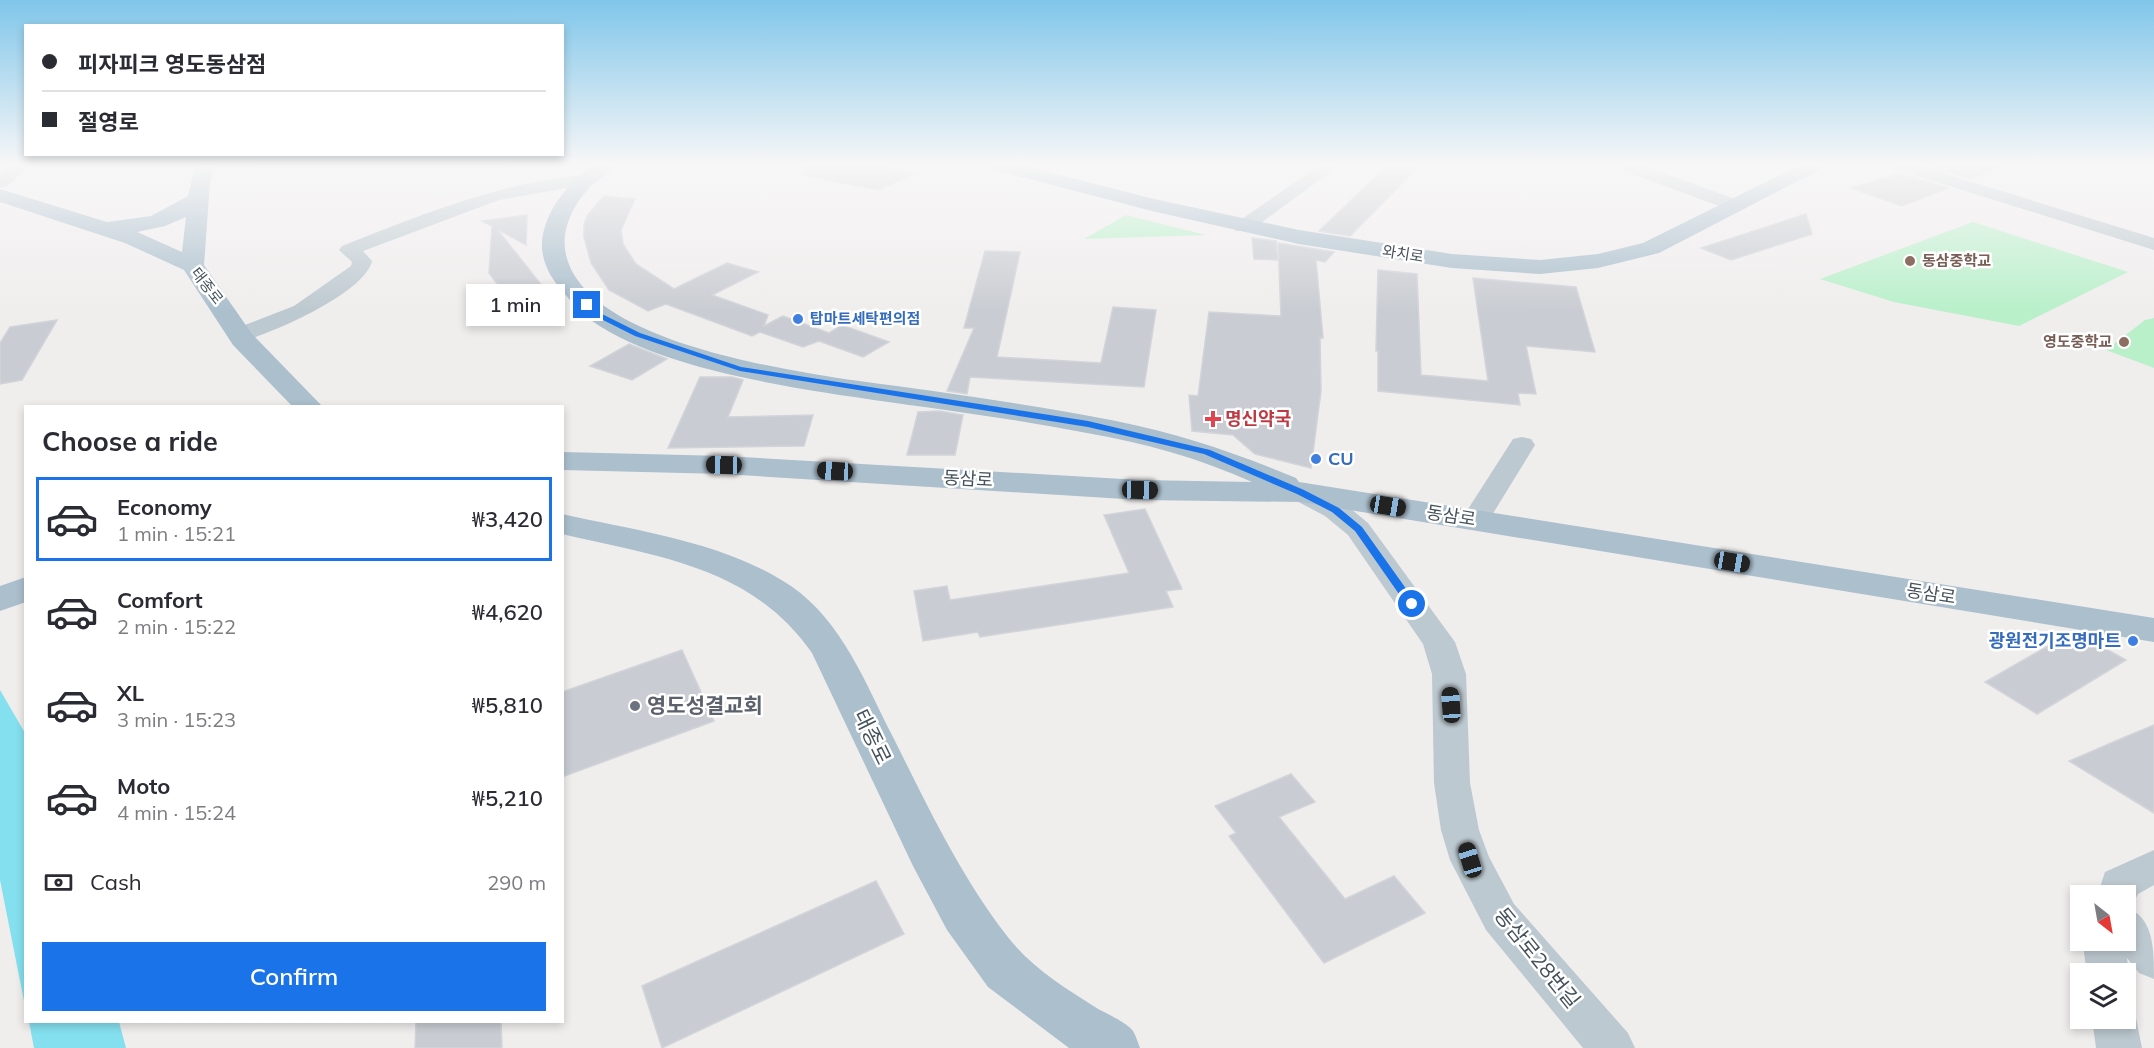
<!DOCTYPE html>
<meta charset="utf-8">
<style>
body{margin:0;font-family:Mulish,"Noto Sans KR",sans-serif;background:#f2f2f3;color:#2b2b33;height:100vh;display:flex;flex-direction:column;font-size:22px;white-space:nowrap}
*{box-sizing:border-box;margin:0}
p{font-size:20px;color:#7c7c81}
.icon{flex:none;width:33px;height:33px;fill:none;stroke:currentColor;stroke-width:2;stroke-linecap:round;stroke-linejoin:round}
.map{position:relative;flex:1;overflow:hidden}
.panel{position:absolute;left:24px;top:405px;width:540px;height:618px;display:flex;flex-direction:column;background:#fff;border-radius:0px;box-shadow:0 3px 9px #0003}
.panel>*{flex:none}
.hud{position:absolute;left:24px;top:24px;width:540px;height:132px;border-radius:0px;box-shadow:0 3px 9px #0003;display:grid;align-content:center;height:132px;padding:0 18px;background:#fff}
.needle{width:39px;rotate:149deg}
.controls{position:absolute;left:2070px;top:885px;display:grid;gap:12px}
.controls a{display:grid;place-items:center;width:66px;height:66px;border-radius:0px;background:#fff;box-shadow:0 3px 9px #0003;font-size:30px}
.end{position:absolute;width:27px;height:27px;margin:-14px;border:8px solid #1a73e8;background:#fff;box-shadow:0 0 0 3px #fff}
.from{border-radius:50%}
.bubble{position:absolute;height:42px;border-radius:0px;background:#fff;box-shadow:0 3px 9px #0003;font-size:20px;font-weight:600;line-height:42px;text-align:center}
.car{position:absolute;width:18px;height:36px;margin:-18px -9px;border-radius:8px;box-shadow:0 0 4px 2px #0007;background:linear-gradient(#222 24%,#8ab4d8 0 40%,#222 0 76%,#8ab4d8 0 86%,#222 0)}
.hud b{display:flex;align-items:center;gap:21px;height:57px;font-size:22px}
.hud b+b{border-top:2px solid #e1e1e2}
.hud i{width:15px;height:15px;background:#2b2b33}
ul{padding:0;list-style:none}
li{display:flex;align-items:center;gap:18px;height:84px;margin:0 12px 9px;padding:0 6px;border:3px solid transparent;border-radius:0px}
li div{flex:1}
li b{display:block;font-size:22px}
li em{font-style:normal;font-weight:600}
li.active{border-color:#1a73e8}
li>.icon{width:54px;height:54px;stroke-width:1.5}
h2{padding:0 18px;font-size:27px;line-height:72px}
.pay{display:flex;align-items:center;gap:15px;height:66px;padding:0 18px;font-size:22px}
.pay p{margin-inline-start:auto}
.primary-button{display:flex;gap:12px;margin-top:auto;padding:12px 18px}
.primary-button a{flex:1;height:69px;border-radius:0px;background:#1a73e8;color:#fff;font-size:24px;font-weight:600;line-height:69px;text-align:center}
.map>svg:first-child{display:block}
</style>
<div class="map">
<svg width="2154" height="1048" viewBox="0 0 2154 1048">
<rect width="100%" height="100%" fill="#f0eded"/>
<g fill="#b9f0ca">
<polygon points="1126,215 1206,235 1084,239"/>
<polygon points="1973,222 2128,272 2019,326 1894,302 1820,279"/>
<polygon points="2154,318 2154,368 2106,350 2145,320"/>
</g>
<g fill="#84e0ee">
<polygon points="0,690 25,733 25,1006 0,880"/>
<polygon points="29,1022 119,1022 126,1048 34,1048"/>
</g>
<g fill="#c9ccd2" stroke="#d1d4d9" stroke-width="1.5">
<polygon points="803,165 878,165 913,174 879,190 802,175"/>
<polygon points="1388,165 1420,165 1350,236 1319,231"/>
<polygon points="1926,165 2003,165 2004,166 1970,179"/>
<polygon points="1900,173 1948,188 1902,206 1851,188"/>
<polygon points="604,196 635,199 621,230 623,244 636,264 674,289 727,263 758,272 712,295 768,315 764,326 783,316 829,333 842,325 889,342 863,357 819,341 803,347 760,332 752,336 666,304 648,311 609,290 591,263 584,237 584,225 587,216"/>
<polygon points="1806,214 1812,234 1731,260 1701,248"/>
<polygon points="527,215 526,245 497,229 551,297 514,306 489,273 492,226 482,221"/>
<polygon points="1252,238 1276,241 1278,260 1254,259"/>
<polygon points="1278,243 1334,252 1325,262 1316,260 1323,338 1320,338 1321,391 1311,468 1255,454 1233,435 1192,431 1189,395 1198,396 1209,312 1281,316"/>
<polygon points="985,251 1020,252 997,357 1101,363 1113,307 1156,310 1144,387 970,377 967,394 947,391 974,328 964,328"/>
<polygon points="1378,270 1417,274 1421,375 1488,381 1473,278 1576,287 1595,352 1526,346 1536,394 1518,393 1520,405 1378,391 1378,351 1376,351"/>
<polygon points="57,320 22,380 0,384 0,343 10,327"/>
<polygon points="629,344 667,359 632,380 590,366"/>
<polygon points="700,377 732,377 743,380 728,417 813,415 804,446 668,448"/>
<polygon points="939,411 963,415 955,455 907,455 918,412"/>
<polygon points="1145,509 1182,589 1166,591 1173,607 980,637 978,632 923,641 914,591 947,586 950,600 1129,573 1104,515"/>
<polygon points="2074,631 2126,660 2037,714 1985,682"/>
<polygon points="682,650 714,721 562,777 562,692"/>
<polygon points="2154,725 2154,813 2069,761 2125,737"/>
<polygon points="1291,774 1315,802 1279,817 1345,899 1394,876 1425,913 1324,963 1229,836 1236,833 1215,806"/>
<polygon points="876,881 904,934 662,1048 642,986"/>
<polygon points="416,1022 501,1022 502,1048 415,1048"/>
</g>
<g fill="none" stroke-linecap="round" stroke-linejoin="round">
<g fill="#bdc9d0" fill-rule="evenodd">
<polygon points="12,165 31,165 6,187 0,188 0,174"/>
<polygon points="1320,165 1340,165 1250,231 1236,231 1233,227 1236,223"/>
<polygon points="1616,165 1640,165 1741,201 1743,205 1734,211 1727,209 1619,169"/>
<polygon points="1892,165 1917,165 2154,238 2154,250 1895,169"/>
<path d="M583 175 592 180 589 184 499 200 363 251 372 261C365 293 271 334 240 342L232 340 229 335 232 330 294 306 351 266 352 262 339 250 342 246C421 215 498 183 583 175Z"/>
<polygon points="1522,437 1531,439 1535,445 1489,520 1485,526 1475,529 1465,526 1461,520 1513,439"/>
<polygon points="1301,484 1345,504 1368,523 1455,642 1466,674 1470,783 1479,830 1489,857 1514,904 1628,1033 1635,1048 1583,1048 1486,930 1450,860 1441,830 1434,783 1432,674 1423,644 1348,535 1325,516 1291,498 1287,492 1291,486"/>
<path d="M2154 850V885L2138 894 2130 909C2154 920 2154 951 2154 979L2139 973 2127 958 2129 974 2126 982V974H2087L2084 953 2086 940H2126V896H2097L2105 872Z"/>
<polygon points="2126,1002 2130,1003 2136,1018 2142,1048 2096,1048 2092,1018 2126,1018"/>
</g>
<g fill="#abbfcd" fill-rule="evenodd">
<path d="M195 165H215L210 183 204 265 252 334 322 406H292L233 345 184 270 125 243 0 202V189L107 222 151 216 188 196ZM186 217 182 252 137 232 165 226Z"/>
<path d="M593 165H615C609 173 599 179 591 186 574 203 560 230 566 255 589 355 848 379 933 391 994 400 1055 409 1116 421 1180 434 1236 453 1296 478L1299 482 2154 618V642L1301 502 1140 500 724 474 562 470V452L724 456 1140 480 1252 482C1199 458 1144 443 1087 433 1031 422 974 414 917 406 823 392 656 374 583 314 576 309 571 301 565 294 551 279 541 262 542 242 545 210 568 183 593 165Z"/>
<polygon points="988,165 1020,165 1154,199 1299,230 1452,254 1540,260 1598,254 1643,243 1800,165 1824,165 1821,169 1659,253 1598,268 1540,274 1452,268 1299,244 1152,211 991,169"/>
<path d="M562 514C638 531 725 542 791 586 843 622 866 685 894 739 928 807 960 875 1007 936 1030 966 1063 987 1095 1007 1106 1014 1125 1021 1133 1031 1136 1036 1138 1043 1140 1048H1069L988 987 947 930 913 866 812 653C751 566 659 557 562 534Z"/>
<polygon points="26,577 26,602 0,611 0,586"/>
</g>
</g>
<linearGradient id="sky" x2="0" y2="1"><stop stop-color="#80c6ea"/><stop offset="0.53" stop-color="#f8f7f7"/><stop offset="1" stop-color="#f8f7f7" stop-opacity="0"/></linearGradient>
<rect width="2154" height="311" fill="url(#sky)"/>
<polygon fill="#1a73e8" points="585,303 590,303 602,314 640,333 741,367 1088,421 1210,450 1304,490 1339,508 1362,527 1417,604 1408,607 1355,531 1332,512 1297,494 1204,454 1088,427 740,371 635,336 597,317"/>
<g fill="#8d6e63" stroke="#fff" stroke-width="2">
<circle cx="1910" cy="261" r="6"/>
<circle cx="2124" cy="342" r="6"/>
</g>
<g fill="#3f7fe0" stroke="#fff" stroke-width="2">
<circle cx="798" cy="319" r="6"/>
<circle cx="1316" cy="459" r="6"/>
<circle cx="2133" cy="641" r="6"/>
</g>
<path fill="#e0444e" stroke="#fff" stroke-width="2" d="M1210 410h6v6h6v6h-6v6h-6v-6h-6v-6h6z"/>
<circle fill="#6b7280" stroke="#fff" stroke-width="2" cx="635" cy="706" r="6"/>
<g text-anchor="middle" stroke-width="5" stroke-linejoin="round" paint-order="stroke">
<g font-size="15" fill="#45525b" stroke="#fff">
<text transform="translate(1403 254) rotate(9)" y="5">와치로</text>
<text transform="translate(207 286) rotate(52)" y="5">태종로</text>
</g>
<g font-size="15" font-weight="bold" fill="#785e54" stroke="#fff" text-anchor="start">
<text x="1922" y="266">동삼중학교</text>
<text x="2112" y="347" text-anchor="end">영도중학교</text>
</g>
<g font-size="15" font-weight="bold" fill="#366cbe" stroke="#fff" text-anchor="start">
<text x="810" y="324">탑마트세탁편의점</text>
</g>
<g font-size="18" font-weight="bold" fill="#be3a42" stroke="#fff" text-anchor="start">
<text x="1225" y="425">명신약국</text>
</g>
<g font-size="18" font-weight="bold" fill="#366cbe" stroke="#fff" text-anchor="start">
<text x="1328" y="465">CU</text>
<text x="2121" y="647" text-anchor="end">광원전기조명마트</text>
</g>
<g font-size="18" fill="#45525b" stroke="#fff">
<text transform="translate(968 479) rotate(3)" y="6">동삼로</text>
<text transform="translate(1451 516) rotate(9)" y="6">동삼로</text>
<text transform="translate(1931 594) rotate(9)" y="6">동삼로</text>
</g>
<g font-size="21" font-weight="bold" fill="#5b616d" stroke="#fff" text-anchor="start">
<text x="647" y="713">영도성결교회</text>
</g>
<g font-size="21" fill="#45525b" stroke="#fff">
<text transform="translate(872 737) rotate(64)" y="7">태종로</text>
<text transform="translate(1537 958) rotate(51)" y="7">동삼로28번길</text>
</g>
</g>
</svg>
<div class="controls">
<a><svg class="needle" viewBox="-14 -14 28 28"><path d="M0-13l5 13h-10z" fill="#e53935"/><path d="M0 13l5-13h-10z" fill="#7c7c81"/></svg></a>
<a><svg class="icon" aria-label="layers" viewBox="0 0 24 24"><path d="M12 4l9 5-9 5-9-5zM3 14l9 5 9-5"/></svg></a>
</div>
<i class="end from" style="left:1412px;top:604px"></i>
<i class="end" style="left:587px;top:305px"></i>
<div class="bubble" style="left:466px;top:284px;width:99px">1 min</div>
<i class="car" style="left:724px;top:465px;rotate:271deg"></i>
<i class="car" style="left:835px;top:471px;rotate:273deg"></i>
<i class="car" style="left:1140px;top:490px;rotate:91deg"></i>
<i class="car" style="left:1388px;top:506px;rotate:99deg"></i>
<i class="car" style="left:1732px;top:562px;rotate:99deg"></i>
<i class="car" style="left:1451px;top:705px;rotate:356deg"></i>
<i class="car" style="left:1470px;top:860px;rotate:343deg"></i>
<div class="hud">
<b><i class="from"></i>피자피크 영도동삼점</b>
<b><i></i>절영로</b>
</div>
<section class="panel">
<h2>Choose a ride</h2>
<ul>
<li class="active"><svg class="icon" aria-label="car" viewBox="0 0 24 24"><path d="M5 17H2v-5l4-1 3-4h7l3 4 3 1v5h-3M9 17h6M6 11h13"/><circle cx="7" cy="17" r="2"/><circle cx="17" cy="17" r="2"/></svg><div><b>Economy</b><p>1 min · 15:21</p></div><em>₩3,420</em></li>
<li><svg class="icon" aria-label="car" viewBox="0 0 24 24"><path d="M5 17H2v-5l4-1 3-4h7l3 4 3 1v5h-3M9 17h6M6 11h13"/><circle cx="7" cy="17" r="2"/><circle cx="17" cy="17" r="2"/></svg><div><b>Comfort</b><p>2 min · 15:22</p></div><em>₩4,620</em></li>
<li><svg class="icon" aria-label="car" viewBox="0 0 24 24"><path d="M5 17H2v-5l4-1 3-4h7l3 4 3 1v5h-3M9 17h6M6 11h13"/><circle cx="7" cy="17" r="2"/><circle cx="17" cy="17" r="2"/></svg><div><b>XL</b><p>3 min · 15:23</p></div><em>₩5,810</em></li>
<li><svg class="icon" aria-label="car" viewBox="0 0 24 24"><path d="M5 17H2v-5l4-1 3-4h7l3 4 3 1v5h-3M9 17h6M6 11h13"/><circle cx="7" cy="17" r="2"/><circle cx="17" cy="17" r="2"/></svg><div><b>Moto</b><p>4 min · 15:24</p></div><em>₩5,210</em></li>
</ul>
<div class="pay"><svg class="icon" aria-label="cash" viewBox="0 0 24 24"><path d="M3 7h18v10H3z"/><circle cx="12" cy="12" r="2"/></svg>Cash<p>290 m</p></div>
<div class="primary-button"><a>Confirm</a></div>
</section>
</div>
